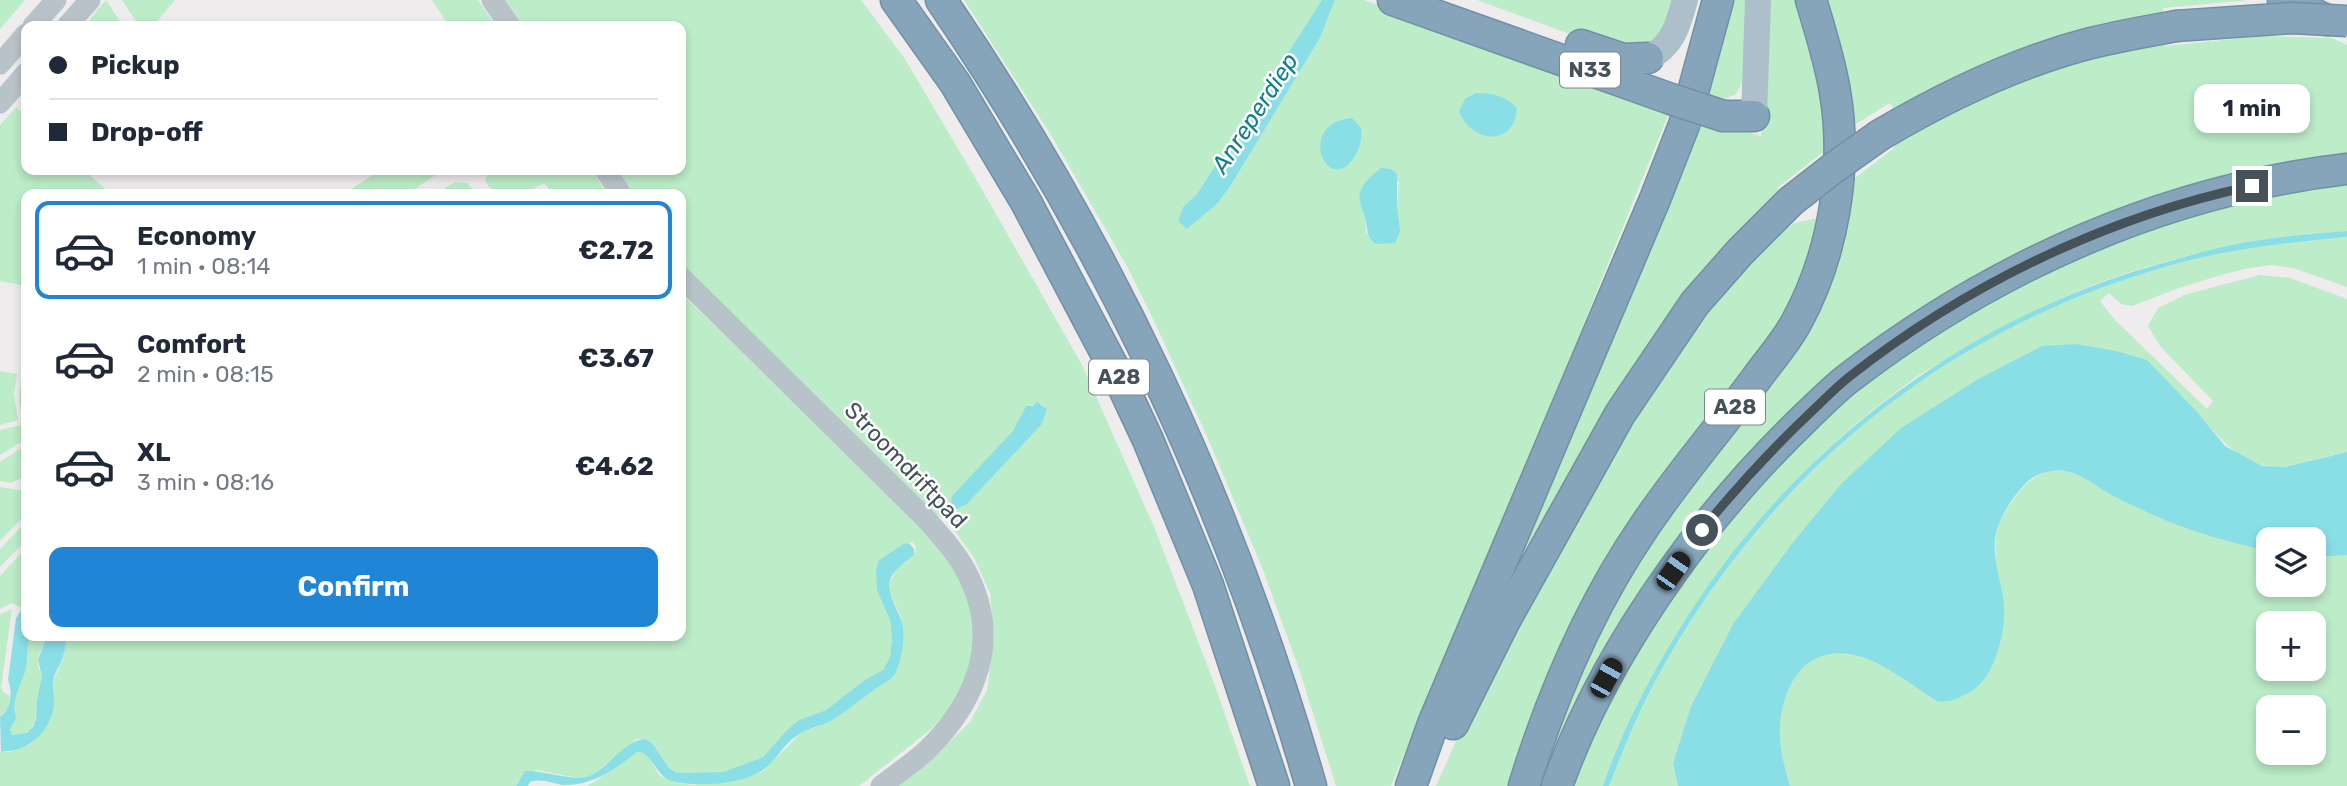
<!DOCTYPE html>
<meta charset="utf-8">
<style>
body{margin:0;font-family:Rubik,sans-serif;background:#f6f6f7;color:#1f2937;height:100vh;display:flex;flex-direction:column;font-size:26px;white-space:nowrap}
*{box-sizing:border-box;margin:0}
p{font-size:23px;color:#747a83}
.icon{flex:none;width:38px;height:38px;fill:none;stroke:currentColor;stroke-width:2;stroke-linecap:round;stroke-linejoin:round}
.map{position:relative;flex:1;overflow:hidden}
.panel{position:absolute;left:21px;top:189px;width:665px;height:452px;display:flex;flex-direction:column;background:#fff;border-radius:14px;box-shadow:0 4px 10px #0003}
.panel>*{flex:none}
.guide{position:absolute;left:21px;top:21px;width:665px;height:154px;border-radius:14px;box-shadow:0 4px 10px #0003;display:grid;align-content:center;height:154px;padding:0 28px;background:#fff}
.fabs{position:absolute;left:2256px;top:527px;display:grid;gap:14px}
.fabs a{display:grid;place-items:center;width:70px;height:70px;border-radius:14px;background:#fff;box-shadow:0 4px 10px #0003;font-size:35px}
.end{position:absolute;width:32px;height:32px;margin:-16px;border:9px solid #465259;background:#fff;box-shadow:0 0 0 4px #fff}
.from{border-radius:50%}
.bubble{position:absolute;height:49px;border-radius:14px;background:#fff;box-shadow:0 4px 10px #0003;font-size:23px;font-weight:700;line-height:49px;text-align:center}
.car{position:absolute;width:21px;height:42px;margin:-21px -10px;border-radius:9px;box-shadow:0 0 5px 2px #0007;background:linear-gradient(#222 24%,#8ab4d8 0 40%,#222 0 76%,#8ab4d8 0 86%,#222 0)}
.guide b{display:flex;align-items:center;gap:24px;height:66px;font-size:26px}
.guide b+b{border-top:2px solid #e0e1e3}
.guide i{width:18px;height:18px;background:#1f2937}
ul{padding:12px 0 0;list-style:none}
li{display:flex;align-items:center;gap:21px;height:98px;margin:0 14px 10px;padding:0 14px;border:4px solid transparent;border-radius:14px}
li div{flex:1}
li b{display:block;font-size:26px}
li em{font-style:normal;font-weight:700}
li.current{border-color:#2185d5}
li>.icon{width:63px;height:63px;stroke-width:1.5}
.primary-button{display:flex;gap:14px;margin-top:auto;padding:14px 28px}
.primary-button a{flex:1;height:80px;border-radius:14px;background:#2185d5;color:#fff;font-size:28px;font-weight:700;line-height:80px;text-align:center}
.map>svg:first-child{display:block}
</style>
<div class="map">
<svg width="2347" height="786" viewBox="0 0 2347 786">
<rect width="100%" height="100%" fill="#efeced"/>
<g fill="#bcecc8" fill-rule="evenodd">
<polygon points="0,0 25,0 0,29"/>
<polygon points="106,0 123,26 84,26"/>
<polygon points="122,0 175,0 153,26 139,26"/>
<polygon points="432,0 478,0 496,26 449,26"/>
<path d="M501 0H861L905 59 980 186 1082 365 1155 529 1214 683 1250 786H897L939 752 970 722 987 690 994 637 990 593 974 558 946 519 936 516 681 265V194H629L613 170H681V26H518ZM1041 404 1047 409 1042 424 966 505 956 508 951 503 1012 432 1026 406Z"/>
<path d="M964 0H1322L1197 194 1183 207 1178 221 1187 229 1218 203 1231 185 1320 38 1335 0H1364L1671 108 1548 412 1391 786H1336L1299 669 1263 570 1209 441 1155 323 1128 268 1051 135ZM1399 181 1397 206 1366 234 1365 217 1360 203Z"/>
<polygon points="1477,0 1677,0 1654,44 1602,46"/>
<polygon points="1728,0 1752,0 1742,83 1736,94 1721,101 1720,98 1711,99 1701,96"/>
<polygon points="1766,0 1804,0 1831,146 1777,188 1780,192 1695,282 1657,329 1618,391 1498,606 1687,157 1690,156 1687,155 1693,119 1722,124 1761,136"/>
<polygon points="1817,0 2250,0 2163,8 2163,13 1894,109 1890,103 1849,128 1855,178 1894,148 1895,135 2054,63 2164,43 2165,46 2263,36 2332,38 2347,45 2347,160 2079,232 1760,452 1549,786 1535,786 1561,696 1687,476 1837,230"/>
<polygon points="16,107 26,117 26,170 84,170 111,194 26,194 26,286 0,281 0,125"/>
<polygon points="381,170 443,170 407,194 343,194"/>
<path d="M489 170H592L607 194H553L544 183C525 194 499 204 485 181Z"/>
<polygon points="455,182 467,183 477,194 435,194"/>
<path d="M2347 182V231C2247 239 2148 259 2055 301 2033 310 2012 324 1991 336 1965 351 1936 363 1912 380 1793 466 1697 580 1635 713 1624 737 1612 761 1603 786H1573C1591 742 1609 698 1633 657 1742 469 1906 326 2107 243 2123 236 2140 232 2157 227 2182 218 2207 209 2232 202 2269 192 2309 188 2347 182Z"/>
<polygon points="1824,217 1797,300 1692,449 1516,786 1436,786 1497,649 1657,370 1772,230 1778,236 1794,223"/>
<path d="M2347 237V287L2293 268 2271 265 2249 268 2221 275 2176 289 2132 306 2121 304 2109 293 2100 301 2115 320 2207 409 2213 401 2160 346 2148 326 2158 308 2187 294 2260 275 2290 278 2347 299V452C2327 456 2308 462 2288 466 2249 474 2220 440 2198 413L1839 486 1790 546 1733 624 1691 706 1673 763 1678 786H1609C1622 753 1635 720 1651 689 1767 471 1954 318 2195 259 2245 247 2296 242 2347 237Z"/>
<polygon points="681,293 928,534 957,571 970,600 975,642 967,679 954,704 930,730 859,786 588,786 637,752 643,751 648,755 659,775 673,782 691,785 739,780 762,772 802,732 820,726 894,676 902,619 889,591 890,582 897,568 914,555 916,546 912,542 903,544 878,562 876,571 890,620 892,639 890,657 883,670 866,679 826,710 799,720 786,731 763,757 723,772 677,773 669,768 653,744 646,739 637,739 596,772 583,779 536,770 518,781 516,786 0,786 0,751 9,752 25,747 33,742 45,728 53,709 54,679 63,659 67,635 681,635"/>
<path d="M26 356V420C13 405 23 375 26 356Z"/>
<polygon points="0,371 17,374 14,394 18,420 0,425"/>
<polygon points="21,425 26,430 26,439 0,455 0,430"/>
<polygon points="26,445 26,476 11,483 0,481 0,462"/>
<path d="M2051 470 2065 471 2082 476 2108 493 2180 526 2268 551V584H2314V557L2347 555V786H1790C1784 765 1777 739 1781 717 1788 672 1814 643 1862 657 1889 665 1912 685 1935 701 1950 704 1958 698 1970 691 1983 685 1987 676 1993 663 2017 610 1991 587 1996 537 1997 523 2006 510 2014 499 2024 484 2034 476 2051 470ZM2268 623H2314V668H2268ZM2268 707H2314V752H2268Z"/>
<polygon points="0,487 26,491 26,514 0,541"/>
<polygon points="26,522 26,540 0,567 0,549"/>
<polygon points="26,548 26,603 22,608 12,603 0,609 0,576"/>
<polygon points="12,609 1,688 3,692 10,696 8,708 0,717 0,614"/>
<path d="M29 635H47C44 644 38 653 38 662 37 669 42 672 42 678 43 686 37 692 37 700 36 719 35 736 12 735L10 729 16 718C11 696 20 692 23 675 26 662 27 648 29 635Z"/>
</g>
<g fill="#8adfe7">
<polygon points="1322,0 1335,0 1320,38 1231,185 1218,203 1187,229 1178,221 1183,207 1197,194"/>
<path d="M1476 93C1493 93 1505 96 1517 108 1514 148 1471 143 1459 111L1465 99Z"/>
<path d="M1352 118 1361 128C1362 140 1360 149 1353 159 1327 196 1295 123 1352 118Z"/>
<path d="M1381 168 1391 169 1397 174V206L1400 231 1395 243 1375 244C1366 235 1368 230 1365 218 1364 212 1360 207 1360 201 1357 187 1371 176 1381 168Z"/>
<path d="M2347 231V237C2296 242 2245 247 2195 259 1954 319 1767 470 1651 689 1635 720 1622 753 1609 786H1603C1622 730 1651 675 1682 625 1793 447 1967 315 2170 261 2192 255 2214 248 2237 244 2273 237 2310 234 2347 231Z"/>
<path d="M2076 344 2116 351 2147 360 2198 413 2225 446 2262 466 2285 467 2347 452V555L2314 557V539H2268V551C2228 542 2188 531 2151 514 2137 507 2122 501 2108 493 2094 485 2082 474 2065 471 2052 469 2036 473 2026 483 2013 497 2001 514 1996 533 1992 552 1998 572 2002 591 2007 616 2003 640 1993 664 1987 676 1982 685 1970 692 1958 698 1950 704 1936 701 1912 685 1889 666 1862 657 1814 643 1788 672 1781 717 1777 739 1784 765 1790 786H1678L1673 763 1691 706 1733 624 1790 546 1839 486 1901 428 1980 378 2042 346Z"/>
<polygon points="1037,402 1047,409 1042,424 966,505 954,510 950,505 952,496 1012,432 1026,406 1033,406"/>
<path d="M909 543 914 549V555C883 578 885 584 900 617 907 631 902 660 895 674 893 678 887 681 883 684 865 695 849 710 831 721 821 726 810 728 801 733 774 749 779 770 739 780 719 785 690 786 671 781 654 774 651 750 637 752 615 769 593 786 563 785 551 783 542 778 530 782L528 786H516L525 771C541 770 575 781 586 777 609 770 622 740 646 739L653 744 669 768 677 773 723 772 763 757 786 731 799 720 826 710 866 679 883 670 890 657 892 639 890 620 877 590 876 571 878 561 903 544Z"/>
<path d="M26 603V635H29C27 649 28 668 22 680 17 693 12 703 16 718L10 729 12 735 26 733 33 727 36 718 37 699 42 677 38 660 47 635H67C66 642 65 650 63 657 61 664 56 670 54 677 52 687 55 696 54 705 51 731 27 754 1 751L0 717C11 710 13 692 8 680L16 618Z"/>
</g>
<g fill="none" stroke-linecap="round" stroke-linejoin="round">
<defs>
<g id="highway">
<polyline points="896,0 955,83 1026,202 1118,376 1148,440 1208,585 1274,786"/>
<path d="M941 0C1108 245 1229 501 1311 786"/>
<polyline points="1393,0 1671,99"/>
<polyline points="2283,0 2327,20"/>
<polyline points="1581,45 1623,59 1648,58"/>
<polyline points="1708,111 1723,116 1754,116"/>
<path d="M1880 135C1946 96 2017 62 2091 43 2119 36 2148 31 2176 26"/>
<polyline points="1453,724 1504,622 1620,414 1695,303 1740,252 1791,201"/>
<polyline points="1411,786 1433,724 1655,199 1684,125 1718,0"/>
<path d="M1524 786C1552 695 1590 606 1644 527 1678 476 1719 429 1756 379 1769 361 1785 343 1796 323 1833 256 1848 169 1835 92 1830 61 1820 30 1811 0"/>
<path d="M1557 786C1584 710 1625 638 1672 572 1713 514 1756 465 1807 416 1821 403 1835 388 1850 377 1995 266 2165 190 2347 169"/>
</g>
</defs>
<use href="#highway" stroke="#7190a5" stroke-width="33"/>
<g stroke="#b8c3c9" stroke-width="21">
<polyline points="492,0 510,26"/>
<polyline points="33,26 56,0"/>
<polyline points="67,26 90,0"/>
<polyline points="0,64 26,34"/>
<polyline points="0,103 26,73"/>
<polyline points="605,170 621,194"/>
<path d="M681 277 926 519C941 536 958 554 968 575 1000 638 978 698 931 746 917 761 897 773 881 786"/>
</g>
<g stroke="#adbfcb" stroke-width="26">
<path d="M1648 58C1673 46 1678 25 1685 0"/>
<polyline points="1754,116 1758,0"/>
</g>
<use href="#highway" stroke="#86a5ba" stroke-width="30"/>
<defs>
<g id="highway-bridge">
<polyline points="2176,26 2292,18 2347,21"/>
<polyline points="1671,99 1708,111"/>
<polyline points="1791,201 1832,169 1880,135"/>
</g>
</defs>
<use href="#highway-bridge" stroke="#7190a5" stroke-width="33" stroke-linecap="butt"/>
<use href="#highway-bridge" stroke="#86a5ba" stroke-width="30"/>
</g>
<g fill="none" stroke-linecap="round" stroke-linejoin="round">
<path stroke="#465259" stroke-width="9" d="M1702 530C1736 488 1771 450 1810 413 1823 401 1835 388 1849 377 1966 285 2106 217 2252 186"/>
</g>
<g text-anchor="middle" stroke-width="5" stroke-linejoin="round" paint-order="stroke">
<g fill="#fff" stroke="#7e868b" stroke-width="2">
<rect x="1560" y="52.5" width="60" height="35" rx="5"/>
<rect x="1089" y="359.5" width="60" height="35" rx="5"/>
<rect x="1705" y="389.5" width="60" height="35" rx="5"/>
</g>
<g font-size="21" font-weight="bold" fill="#465259">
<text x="1590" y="77">N33</text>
<text x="1119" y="384">A28</text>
<text x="1735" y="414">A28</text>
</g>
<g font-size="23" fill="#465259" stroke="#fff">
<text transform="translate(906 465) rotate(46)" y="8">Stroomdriftpad</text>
</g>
<g font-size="24" font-style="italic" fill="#12808a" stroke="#fff">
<text transform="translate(1255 113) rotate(-57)" y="8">Anreperdiep</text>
</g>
</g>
</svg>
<div class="fabs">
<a><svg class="icon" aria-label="layers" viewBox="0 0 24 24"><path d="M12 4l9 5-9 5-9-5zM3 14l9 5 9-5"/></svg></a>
<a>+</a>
<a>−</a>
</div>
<i class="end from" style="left:1702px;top:530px"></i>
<i class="end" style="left:2252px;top:186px"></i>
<div class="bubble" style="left:2194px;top:84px;width:116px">1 min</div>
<i class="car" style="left:1673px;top:571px;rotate:35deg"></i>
<i class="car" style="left:1606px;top:678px;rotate:29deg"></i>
<div class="guide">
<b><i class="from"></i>Pickup</b>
<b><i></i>Drop-off</b>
</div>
<section class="panel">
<ul>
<li class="current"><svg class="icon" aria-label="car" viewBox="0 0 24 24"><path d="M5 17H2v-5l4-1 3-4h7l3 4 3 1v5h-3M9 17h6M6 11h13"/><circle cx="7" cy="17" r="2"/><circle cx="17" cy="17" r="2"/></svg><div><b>Economy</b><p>1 min · 08:14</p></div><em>€2.72</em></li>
<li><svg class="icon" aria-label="car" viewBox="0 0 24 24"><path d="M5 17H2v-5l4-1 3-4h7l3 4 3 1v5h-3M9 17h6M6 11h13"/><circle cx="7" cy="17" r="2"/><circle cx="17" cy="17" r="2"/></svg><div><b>Comfort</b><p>2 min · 08:15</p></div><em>€3.67</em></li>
<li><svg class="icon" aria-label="car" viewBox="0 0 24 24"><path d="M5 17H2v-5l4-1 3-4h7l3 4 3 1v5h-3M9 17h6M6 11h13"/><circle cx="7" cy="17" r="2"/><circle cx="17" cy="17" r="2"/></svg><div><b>XL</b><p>3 min · 08:16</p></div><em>€4.62</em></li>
</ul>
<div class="primary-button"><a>Confirm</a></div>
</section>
</div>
